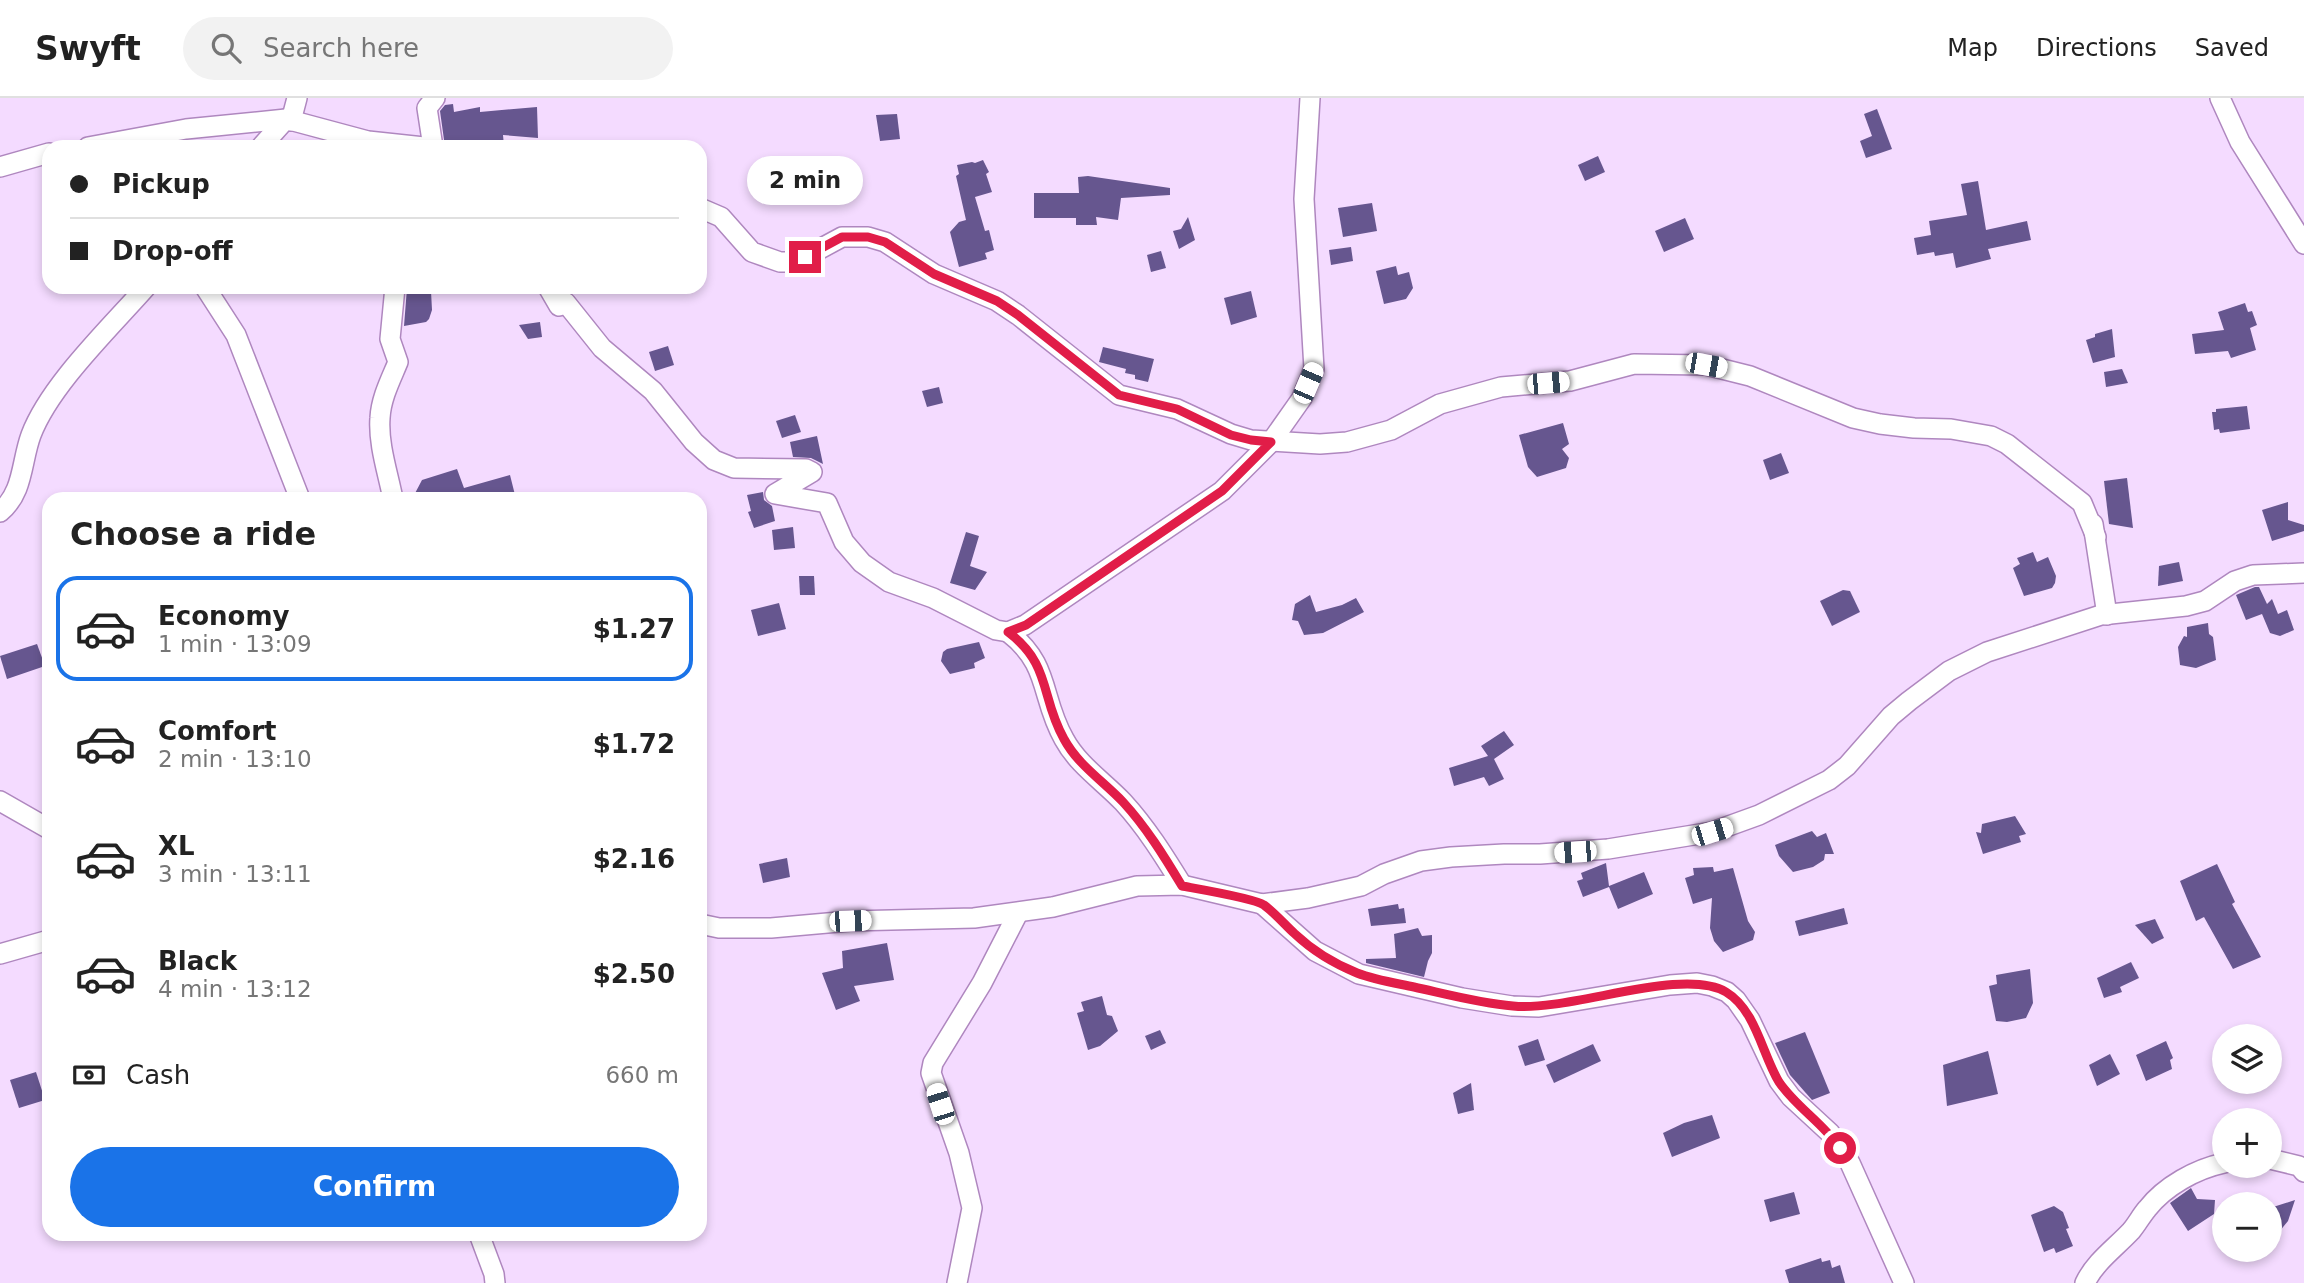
<!DOCTYPE html>
<meta charset="utf-8">
<style>
body{margin:0;font-family:"DejaVu Sans",sans-serif;background:#f2f2f2;color:#222;height:100vh;display:flex;flex-direction:column;font-size:26px;white-space:nowrap}
*{box-sizing:border-box;margin:0}
p{font-size:23px;color:#767676}
.icon{flex:none;width:38px;height:38px;fill:none;stroke:currentColor;stroke-width:2;stroke-linecap:round;stroke-linejoin:round}
.map{position:relative;flex:1;overflow:hidden}
.details{position:absolute;left:42px;top:394px;width:665px;height:749px;display:flex;flex-direction:column;background:#fff;border-radius:21px;box-shadow:0 4px 10px #0003}
.details>*{flex:none}
.top-card{position:absolute;left:42px;top:42px;width:665px;height:154px;border-radius:21px;box-shadow:0 4px 10px #0003;display:grid;align-content:center;height:154px;padding:0 28px;background:#fff}
.controls{position:absolute;left:2212px;top:926px;display:grid;gap:14px}
.controls a{display:grid;place-items:center;width:70px;height:70px;border-radius:50%;background:#fff;box-shadow:0 4px 10px #0003;font-size:35px}
.end{position:absolute;width:32px;height:32px;margin:-16px;border:9px solid #e11d48;background:#fff;box-shadow:0 0 0 4px #fff}
.from{border-radius:50%}
.bubble{position:absolute;height:49px;border-radius:24px;background:#fff;box-shadow:0 4px 10px #0003;font-size:23px;font-weight:700;line-height:49px;text-align:center}
.car{position:absolute;width:21px;height:42px;margin:-21px -10px;border-radius:9px;box-shadow:0 0 5px 2px #0007;background:linear-gradient(#fff 24%,#345 0 40%,#fff 0 76%,#345 0 86%,#fff 0)}
.top-card b{display:flex;align-items:center;gap:24px;height:66px;font-size:26px}
.top-card b+b{border-top:2px solid #e0e0e0}
.top-card i{width:18px;height:18px;background:#222}
ul{padding:0;list-style:none}
li{display:flex;align-items:center;gap:21px;height:105px;margin:0 14px 10px;padding:0 14px;border:4px solid transparent;border-radius:21px}
li div{flex:1}
li b{display:block;font-size:26px}
li em{font-style:normal;font-weight:700}
li.current{border-color:#1a73e8}
li>.icon{width:63px;height:63px;stroke-width:1.5}
h2{padding:0 28px;font-size:32px;line-height:84px}
.pay{display:flex;align-items:center;gap:18px;height:77px;padding:0 28px;font-size:26px}
.pay p{margin-inline-start:auto}
.primary-button{display:flex;gap:14px;margin-top:auto;padding:14px 28px}
.primary-button a{flex:1;height:80px;border-radius:42px;background:#1a73e8;color:#fff;font-size:28px;font-weight:700;line-height:80px;text-align:center}
header{display:flex;align-items:center;gap:42px;box-sizing:border-box;height:98px;padding:0 35px;background:#fff;border-bottom:2px solid #e0e0e0}
header strong{font-size:33px}
nav{display:flex;gap:38px;margin-inline-start:auto;font-size:24px}
.search{width:490px;height:63px;background:#f2f2f2;display:flex;align-items:center;gap:18px;box-sizing:border-box;padding:0 24px;border-radius:38px;color:#767676;font-size:26px}
.map>svg:first-child{display:block}
</style>
<header>
<strong>Swyft</strong>
<div class="search"><svg class="icon" aria-label="search" viewBox="0 0 24 24"><circle cx="10" cy="10" r="6"/><path d="M15 15l6 6"/></svg>Search here</div>
<nav><a>Map</a><a>Directions</a><a>Saved</a></nav>
</header>
<div class="map">
<svg width="2304" height="1185" viewBox="0 0 2304 1185">
<rect width="100%" height="100%" fill="#f4dbff"/>
<g fill="#66568f">
<polygon points="453,6 454,14 480,9 480,14 537,9 538,40 503,37 504,48 445,49 440,13 445,7"/>
<polygon points="1877,11 1892,51 1866,60 1860,43 1872,38 1864,16"/>
<polygon points="897,16 900,41 880,43 876,17"/>
<polygon points="1598,58 1605,74 1585,83 1578,67"/>
<polygon points="983,62 989,74 986,76 992,94 975,99 985,133 989,132 994,152 985,155 987,161 959,169 950,134 959,124 966,122 956,78 959,76 957,67 972,64 975,65"/>
<polygon points="1088,78 1170,90 1170,97 1121,100 1118,122 1096,119 1097,127 1076,127 1076,120 1034,120 1034,95 1079,95 1078,79"/>
<polygon points="1978,83 1986,132 2027,123 2031,142 1988,151 1991,161 1956,170 1953,155 1935,158 1934,154 1917,157 1914,140 1931,137 1929,123 1967,117 1961,86"/>
<polygon points="1372,105 1377,133 1343,139 1338,110"/>
<polygon points="1188,119 1195,142 1179,151 1173,133 1181,131"/>
<polygon points="1685,120 1694,141 1664,154 1655,133"/>
<polygon points="1351,149 1353,163 1331,167 1329,152"/>
<polygon points="1161,153 1166,170 1151,174 1147,157"/>
<polygon points="1396,168 1398,177 1409,174 1413,190 1406,201 1384,206 1376,173"/>
<polygon points="419,189 419,195 431,193 432,212 429,221 426,224 404,228 407,190"/>
<polygon points="1251,193 1257,219 1231,227 1224,200"/>
<polygon points="2245,205 2248,214 2252,213 2257,227 2250,230 2256,252 2231,260 2228,253 2195,256 2192,236 2224,232 2218,214"/>
<polygon points="540,224 542,239 528,241 519,227"/>
<polygon points="2112,231 2115,259 2093,265 2086,242 2095,239 2095,236"/>
<polygon points="668,248 674,267 655,273 649,254"/>
<polygon points="1103,249 1154,261 1148,284 1135,281 1135,277 1125,275 1126,271 1099,264"/>
<polygon points="2122,271 2128,285 2106,289 2104,274"/>
<polygon points="939,289 943,305 927,309 922,293"/>
<polygon points="2247,308 2250,331 2220,335 2219,331 2214,332 2212,314 2216,314 2216,311"/>
<polygon points="795,317 801,334 782,340 776,323"/>
<polygon points="1563,325 1569,346 1562,351 1569,360 1566,370 1537,379 1528,369 1519,337"/>
<polygon points="817,338 823,366 811,360 793,359 790,344"/>
<polygon points="1781,355 1789,375 1770,382 1763,362"/>
<polygon points="457,371 464,390 510,377 516,401 412,401 422,382"/>
<polygon points="2127,380 2133,430 2109,426 2104,383"/>
<polygon points="763,394 764,402 772,408 775,423 754,430 748,414 751,413 747,397"/>
<polygon points="2288,404 2288,422 2304,427 2304,433 2272,443 2262,412"/>
<polygon points="793,429 795,450 774,452 772,432"/>
<polygon points="966,434 979,438 970,468 987,474 975,492 950,485"/>
<polygon points="2033,454 2037,464 2048,459 2056,478 2055,485 2052,490 2024,498 2013,470 2020,466 2017,460"/>
<polygon points="2179,464 2183,483 2158,488 2159,468"/>
<polygon points="799,478 814,478 815,497 800,497"/>
<polygon points="2255,489 2259,489 2267,506 2272,501 2278,516 2287,512 2294,532 2280,538 2270,535 2262,516 2246,522 2236,497"/>
<polygon points="1843,492 1850,493 1860,514 1832,528 1820,503"/>
<polygon points="1310,497 1316,514 1342,507 1356,500 1364,514 1323,535 1304,537 1298,523 1292,522 1295,506"/>
<polygon points="779,505 786,531 758,538 751,512"/>
<polygon points="2208,525 2209,536 2213,539 2216,562 2196,570 2180,567 2178,549 2184,538 2187,539 2187,529"/>
<polygon points="979,544 985,560 974,565 975,570 950,576 941,563 943,554 947,551"/>
<polygon points="37,546 45,568 7,581 0,558"/>
<polygon points="1504,633 1514,647 1494,661 1504,681 1489,688 1484,679 1454,688 1449,670 1488,658 1481,648"/>
<polygon points="2015,718 2026,736 2019,738 2021,744 1983,756 1976,734 1981,735 1982,726"/>
<polygon points="1812,733 1817,739 1826,735 1834,756 1825,756 1824,762 1813,769 1793,774 1779,758 1775,747"/>
<polygon points="787,760 790,779 763,785 759,766"/>
<polygon points="1606,765 1609,788 1644,774 1653,796 1618,811 1609,789 1583,799 1577,783 1583,781 1581,775"/>
<polygon points="2217,766 2235,804 2232,806 2261,859 2233,871 2204,819 2196,823 2180,783"/>
<polygon points="1713,769 1714,774 1733,770 1748,823 1755,834 1753,842 1723,854 1714,843 1710,830 1712,800 1693,806 1685,780 1694,777 1693,770"/>
<polygon points="1398,806 1399,811 1404,810 1406,825 1371,828 1368,811"/>
<polygon points="1844,810 1848,826 1799,838 1795,823"/>
<polygon points="2155,821 2164,840 2152,846 2135,827"/>
<polygon points="1418,830 1422,838 1432,837 1432,855 1428,863 1424,879 1366,865 1366,861 1396,860 1394,836"/>
<polygon points="887,845 894,882 854,888 860,903 836,912 822,875 843,870 842,853"/>
<polygon points="2131,864 2139,880 2120,889 2122,894 2104,900 2097,880"/>
<polygon points="2030,871 2033,905 2026,920 2007,924 1996,923 1989,888 1997,886 1996,877"/>
<polygon points="1102,898 1107,917 1112,918 1118,933 1100,948 1088,952 1077,915 1084,913 1081,904"/>
<polygon points="1160,932 1166,945 1151,952 1145,938"/>
<polygon points="1805,934 1830,995 1812,1002 1790,977 1775,945"/>
<polygon points="1538,941 1545,962 1525,968 1518,948"/>
<polygon points="2166,943 2173,960 2170,962 2172,971 2146,983 2136,957"/>
<polygon points="1593,946 1601,963 1554,985 1546,967"/>
<polygon points="1988,953 1998,996 1947,1008 1943,967"/>
<polygon points="2110,956 2120,976 2097,988 2089,967"/>
<polygon points="36,974 45,1002 19,1010 10,982"/>
<polygon points="1471,985 1474,1012 1458,1016 1453,995"/>
<polygon points="1712,1017 1720,1040 1672,1059 1663,1035 1684,1025"/>
<polygon points="2191,1090 2197,1101 2215,1102 2214,1116 2188,1133 2170,1105"/>
<polygon points="1794,1094 1800,1116 1770,1124 1764,1102"/>
<polygon points="2295,1102 2288,1123 2274,1140 2270,1125 2270,1110"/>
<polygon points="2054,1108 2063,1114 2069,1130 2066,1131 2073,1148 2056,1155 2054,1150 2044,1154 2031,1117"/>
<polygon points="1821,1160 1822,1164 1830,1162 1832,1170 1840,1167 1845,1185 1789,1185 1785,1172"/>
</g>
<g fill="none" stroke-linecap="round" stroke-linejoin="round">
<defs>
<g id="minor">
<polyline points="2220,0 2240,44 2304,146"/>
<polyline points="291,23 297,0"/>
<polyline points="88,49 186,31 286,21 368,43 424,49"/>
<polyline points="261,49 286,21"/>
<polyline points="433,49 427,10 435,0"/>
<polyline points="0,69 49,55"/>
<polyline points="700,110 721,119 752,154 780,164 792,164 805,159 842,139 868,139 885,144 934,176 997,203 1018,217 1119,297 1177,311 1231,336 1251,342 1320,346 1347,344 1391,332 1440,306 1501,289 1570,283 1634,266 1706,267 1750,278 1853,320 1880,326 1914,330 1951,331 1991,338 2007,346 2082,405 2096,439"/>
<polyline points="205,189 236,237 300,401"/>
<polyline points="548,189 559,208 566,205 602,250 653,293 694,344 714,362 734,370 806,371 812,374 775,396 827,405 844,444 862,465 889,484 933,500 996,532 1008,534 1025,527 1222,393 1271,344 1302,300 1314,271 1304,101 1310,0"/>
<path d="M393 401C388 375 378 346 380 320 381 300 391 281 398 264L390 241 395 189"/>
<path d="M0 414C24 394 21 364 31 337 50 287 110 230 146 189"/>
<polyline points="2093,426 2107,517"/>
<path d="M1008 534C1051 567 1040 599 1064 641 1078 667 1103 683 1123 704 1146 729 1164 758 1182 787"/>
<polyline points="0,703 49,731"/>
<polyline points="1262,806 1315,853 1359,876 1462,900 1512,908 1539,909 1670,887 1697,885 1712,888 1727,894 1736,902 1750,922 1779,983 1791,999 1830,1035 1850,1065 1904,1185"/>
<polyline points="700,826 719,830 771,830 850,823 974,820 1053,809 1137,788 1182,787 1262,806 1308,800 1361,788 1384,776 1421,763 1451,759 1504,756 1540,756 1608,751 1712,734 1759,717 1829,682 1847,668 1891,618 1909,603 1949,573 1987,554 2101,517 2186,508 2205,503 2235,483 2253,477 2304,475"/>
<polyline points="0,856 49,842"/>
<polyline points="2270,1061 2299,1068 2304,1074"/>
<polyline points="479,1136 494,1176 495,1185"/>
<polyline points="957,1185 972,1110 959,1055 931,975 933,965 982,885 1018,815"/>
<path d="M2085 1185C2095 1164 2115 1150 2131 1133 2137 1126 2141 1118 2147 1111 2165 1088 2196 1071 2224 1065"/>
</g>
</defs>
<use href="#minor" stroke="#af87bf" stroke-width="22"/>
<use href="#minor" stroke="#fff" stroke-width="19"/>
</g>
<g fill="none" stroke-linecap="round" stroke-linejoin="round">
<path stroke="#e11d48" stroke-width="9" d="M805 159 842 139H868L885 144 934 176 997 203 1018 217 1119 297 1177 311 1231 337 1251 342 1271 344 1222 393 1026 527 1008 534C1052 567 1040 599 1064 641 1078 667 1103 683 1123 704 1146 729 1164 758 1182 788 1198 791 1253 800 1264 807 1275 815 1285 827 1295 836 1313 853 1335 866 1357 875 1375 882 1395 885 1414 889 1446 896 1479 905 1513 908 1570 914 1682 868 1726 894 1756 912 1762 956 1779 984 1796 1009 1823 1025 1840 1050"/>
</g>
</svg>
<div class="controls">
<a><svg class="icon" aria-label="layers" viewBox="0 0 24 24"><path d="M12 4l9 5-9 5-9-5zM3 14l9 5 9-5"/></svg></a>
<a>+</a>
<a>−</a>
</div>
<i class="end from" style="left:1840px;top:1050px"></i>
<i class="end" style="left:805px;top:159px"></i>
<div class="bubble" style="left:747px;top:58px;width:116px">2 min</div>
<i class="car" style="left:1706px;top:267px;rotate:100deg"></i>
<i class="car" style="left:1308px;top:285px;rotate:23deg"></i>
<i class="car" style="left:1548px;top:285px;rotate:85deg"></i>
<i class="car" style="left:1712px;top:734px;rotate:73deg"></i>
<i class="car" style="left:1575px;top:754px;rotate:266deg"></i>
<i class="car" style="left:850px;top:823px;rotate:88deg"></i>
<i class="car" style="left:940px;top:1006px;rotate:342deg"></i>
<div class="top-card">
<b><i class="from"></i>Pickup</b>
<b><i></i>Drop-off</b>
</div>
<section class="details">
<h2>Choose a ride</h2>
<ul>
<li class="current"><svg class="icon" aria-label="car" viewBox="0 0 24 24"><path d="M5 17H2v-5l4-1 3-4h7l3 4 3 1v5h-3M9 17h6M6 11h13"/><circle cx="7" cy="17" r="2"/><circle cx="17" cy="17" r="2"/></svg><div><b>Economy</b><p>1 min · 13:09</p></div><em>$1.27</em></li>
<li><svg class="icon" aria-label="car" viewBox="0 0 24 24"><path d="M5 17H2v-5l4-1 3-4h7l3 4 3 1v5h-3M9 17h6M6 11h13"/><circle cx="7" cy="17" r="2"/><circle cx="17" cy="17" r="2"/></svg><div><b>Comfort</b><p>2 min · 13:10</p></div><em>$1.72</em></li>
<li><svg class="icon" aria-label="car" viewBox="0 0 24 24"><path d="M5 17H2v-5l4-1 3-4h7l3 4 3 1v5h-3M9 17h6M6 11h13"/><circle cx="7" cy="17" r="2"/><circle cx="17" cy="17" r="2"/></svg><div><b>XL</b><p>3 min · 13:11</p></div><em>$2.16</em></li>
<li><svg class="icon" aria-label="car" viewBox="0 0 24 24"><path d="M5 17H2v-5l4-1 3-4h7l3 4 3 1v5h-3M9 17h6M6 11h13"/><circle cx="7" cy="17" r="2"/><circle cx="17" cy="17" r="2"/></svg><div><b>Black</b><p>4 min · 13:12</p></div><em>$2.50</em></li>
</ul>
<div class="pay"><svg class="icon" aria-label="cash" viewBox="0 0 24 24"><path d="M3 7h18v10H3z"/><circle cx="12" cy="12" r="2"/></svg>Cash<p>660 m</p></div>
<div class="primary-button"><a>Confirm</a></div>
</section>
</div>
